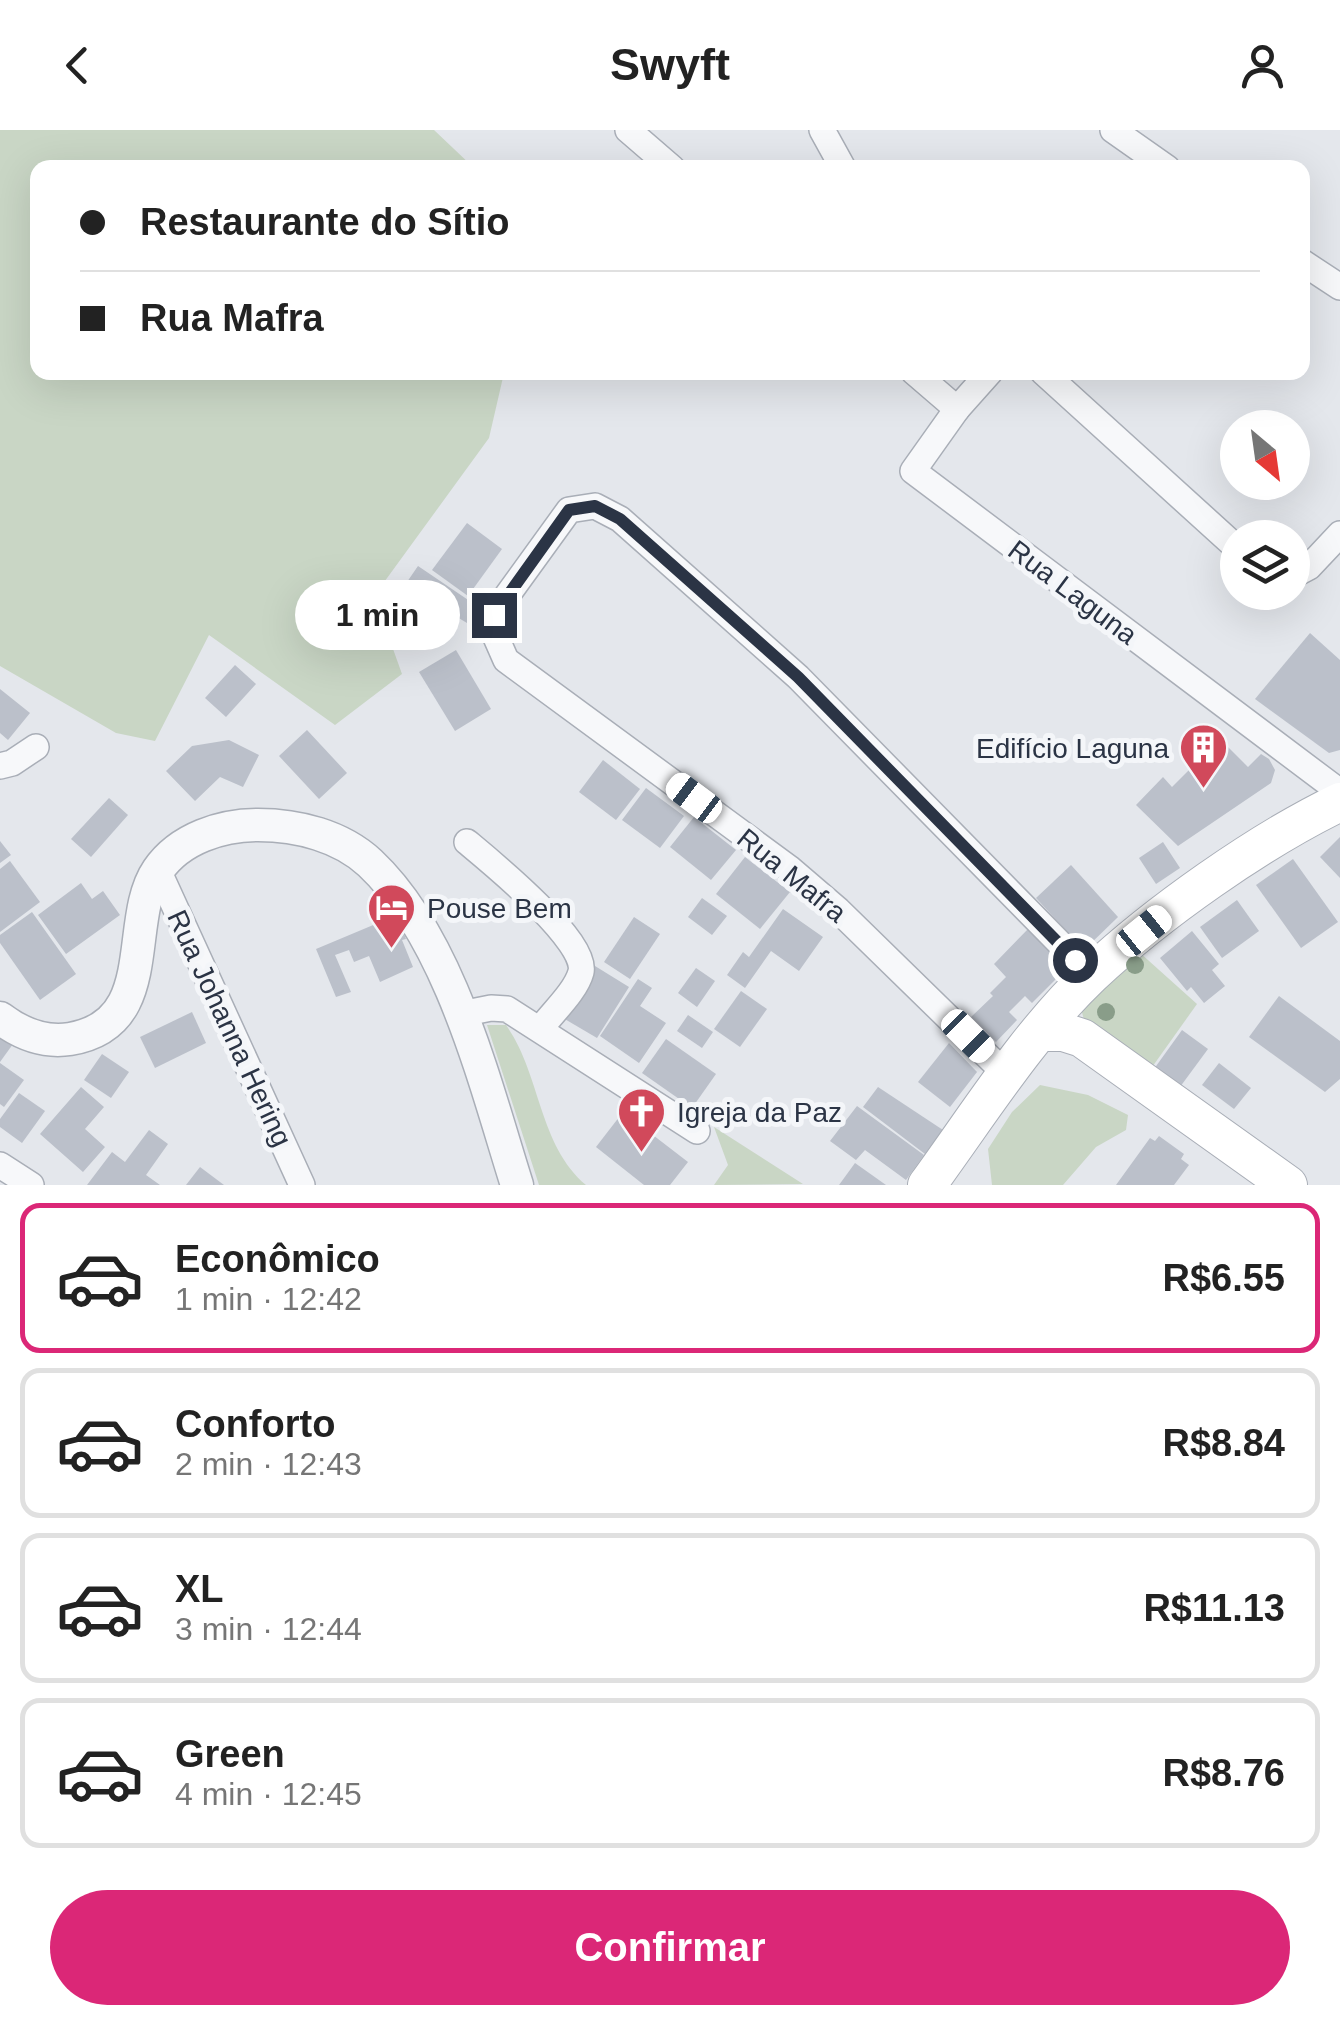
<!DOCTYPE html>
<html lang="pt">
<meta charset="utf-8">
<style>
body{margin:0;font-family:Helvetica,sans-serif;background:#f6f6f6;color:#222;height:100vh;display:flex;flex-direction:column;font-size:38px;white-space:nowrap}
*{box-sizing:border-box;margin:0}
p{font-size:32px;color:#767676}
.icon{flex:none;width:55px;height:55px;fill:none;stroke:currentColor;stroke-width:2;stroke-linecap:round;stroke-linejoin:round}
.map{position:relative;height:1055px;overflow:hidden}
.drawer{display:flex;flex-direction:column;background:#fff;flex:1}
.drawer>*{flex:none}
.top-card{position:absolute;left:30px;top:30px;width:1280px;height:220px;border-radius:20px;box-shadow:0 10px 40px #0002;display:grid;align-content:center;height:220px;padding:0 50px;background:#fff}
.needle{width:65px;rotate:151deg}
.buttons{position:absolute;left:1220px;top:280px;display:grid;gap:20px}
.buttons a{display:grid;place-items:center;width:90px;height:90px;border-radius:50%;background:#fff;box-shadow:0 10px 40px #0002;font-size:50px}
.end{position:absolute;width:45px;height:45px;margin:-22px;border:12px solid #2b3445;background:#fff;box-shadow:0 0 0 5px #fff}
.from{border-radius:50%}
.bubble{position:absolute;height:70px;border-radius:35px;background:#fff;box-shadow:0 10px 40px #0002;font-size:32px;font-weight:600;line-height:70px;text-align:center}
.car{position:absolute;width:30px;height:60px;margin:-30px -15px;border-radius:12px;box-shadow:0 0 8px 2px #0007;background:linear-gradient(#fff 24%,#345 0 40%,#fff 0 76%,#345 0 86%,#fff 0)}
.top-card b{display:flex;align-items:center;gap:35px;height:95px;font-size:38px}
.top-card b+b{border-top:2px solid #e0e0e0}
.top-card i{width:25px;height:25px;background:#222}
ul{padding:18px 0 0;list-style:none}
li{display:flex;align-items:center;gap:30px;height:150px;margin:0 20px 15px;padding:0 30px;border:5px solid #e0e0e0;border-radius:20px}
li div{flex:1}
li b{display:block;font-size:38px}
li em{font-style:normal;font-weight:600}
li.on{border-color:#db2777}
li>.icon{width:90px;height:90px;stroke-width:1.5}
.action{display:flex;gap:20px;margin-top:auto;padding:20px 50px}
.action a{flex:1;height:115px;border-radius:60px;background:#db2777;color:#fff;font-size:40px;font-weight:600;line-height:115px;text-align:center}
header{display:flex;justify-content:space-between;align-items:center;height:130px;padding:0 50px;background:#fff;font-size:45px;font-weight:600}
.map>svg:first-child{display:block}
</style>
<header><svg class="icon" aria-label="back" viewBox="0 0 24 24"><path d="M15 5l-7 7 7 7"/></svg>Swyft<svg class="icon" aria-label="person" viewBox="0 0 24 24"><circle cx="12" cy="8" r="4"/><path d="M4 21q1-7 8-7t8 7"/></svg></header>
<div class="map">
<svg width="1340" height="1055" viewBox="0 0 1340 1055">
<rect width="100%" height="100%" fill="#e4e7ec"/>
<g fill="#c9d6c5">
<polygon points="0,0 434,0 473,37 38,38 38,242 504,243 489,308 374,466 402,544 335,595 209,505 155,611 116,603 0,536"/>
<polygon points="1139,822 1197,874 1150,940 1085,893 1081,879"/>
<path d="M487 895H506C541 944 538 1014 586 1055H539Z"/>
<polygon points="1040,955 1088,965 1128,985 1126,1000 1096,1017 1063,1055 992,1055 988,1019 1012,982"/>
<polygon points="714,997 803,1054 714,1055 728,1035"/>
</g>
<g fill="#bbc0ca">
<polygon points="467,393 502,419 468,466 432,440"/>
<polygon points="418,436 483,480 472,496 457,487 448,499 398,465"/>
<polygon points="1310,503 1340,530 1340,620 1329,623 1255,569"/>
<polygon points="456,520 491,579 455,601 419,542"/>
<polygon points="235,535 256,554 226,587 205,568"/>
<polygon points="0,559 30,583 8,610 0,603"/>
<polygon points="307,600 347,643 319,669 279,626"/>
<polygon points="1220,609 1248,637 1261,624 1269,629 1275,640 1271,653 1178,716 1136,675 1163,647 1172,657"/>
<polygon points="229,610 259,625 243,657 220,647 195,671 166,641 192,616"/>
<polygon points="603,630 640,659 616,690 579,662"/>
<polygon points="646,658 684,686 660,718 622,690"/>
<polygon points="109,668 128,685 91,727 71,709"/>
<polygon points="694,687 736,720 711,750 670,717"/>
<polygon points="1340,707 1340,748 1320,727"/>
<polygon points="0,711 11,725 0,733"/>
<polygon points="1163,712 1180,738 1156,754 1139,728"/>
<polygon points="745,727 790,762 760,799 716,764"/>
<polygon points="1293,729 1338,792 1301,818 1256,755"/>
<polygon points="10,731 40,772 0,802 0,739"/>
<polygon points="1071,735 1118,787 1084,820 1036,768"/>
<polygon points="81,753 92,769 103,761 120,785 66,824 38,785"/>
<polygon points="702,768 727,786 712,805 688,787"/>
<polygon points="1237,770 1259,801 1222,828 1200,797"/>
<polygon points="783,779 823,807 799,841 771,821 745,858 727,845 743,822 749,827"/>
<polygon points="32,782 76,844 40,870 0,813 0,805"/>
<polygon points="634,787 660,804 630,849 604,832"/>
<polygon points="378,793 382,802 400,794 406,809 402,810 413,837 380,852 369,826 354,832 349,820 335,825 351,862 336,867 316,819"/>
<polygon points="1028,799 1067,838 1032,873 1025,866 1009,882 1017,890 996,912 971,887 993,866 990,863 1006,847 994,834"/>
<polygon points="1192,801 1219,834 1212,840 1225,856 1204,873 1191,857 1187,861 1160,828"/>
<polygon points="595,836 629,857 597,908 563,888"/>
<polygon points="696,838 715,851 697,877 678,863"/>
<polygon points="638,849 652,858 640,876 666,893 639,933 600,906"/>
<polygon points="741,861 767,879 740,917 714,899"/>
<polygon points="1279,866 1340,911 1340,949 1325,962 1249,907"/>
<polygon points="192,882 206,913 155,938 140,907"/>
<polygon points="688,885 713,902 702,918 677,901"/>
<polygon points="1182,900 1208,919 1180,957 1154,939"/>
<polygon points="0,905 13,914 0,932"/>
<polygon points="666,909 716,944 692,978 642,943"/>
<polygon points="949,913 977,942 950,977 918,952"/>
<polygon points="102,924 129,942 111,968 84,950"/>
<polygon points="0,933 24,950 4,977 0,974"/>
<polygon points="1219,933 1251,958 1234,979 1202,955"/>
<polygon points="81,957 104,977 85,999 105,1017 83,1042 40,1004"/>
<polygon points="878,957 943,1000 925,1024 863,977"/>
<polygon points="19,963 45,981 22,1013 0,997 0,989"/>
<polygon points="857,976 924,1025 906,1050 865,1020 856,1030 830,1011"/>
<polygon points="623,982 688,1032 670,1055 644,1055 596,1017"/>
<polygon points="149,1000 168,1014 146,1045 160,1055 87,1055 112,1022 125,1032"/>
<polygon points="1159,1006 1184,1024 1181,1029 1189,1035 1174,1055 1116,1055 1150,1008 1155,1011"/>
<polygon points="855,1033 886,1055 839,1055"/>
<polygon points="200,1037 224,1055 186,1055"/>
</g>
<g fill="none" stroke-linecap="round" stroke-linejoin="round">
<defs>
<g id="minor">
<polyline points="628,0 672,38"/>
<polyline points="822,0 843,38"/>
<polyline points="1113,0 1167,38"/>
<polyline points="1302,132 1340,157"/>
<polyline points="914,242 957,279"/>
<polyline points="990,242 957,279 913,341 1340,662"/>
<polyline points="1043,242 1238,419"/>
<polyline points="1292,446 1309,437 1340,404"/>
<polyline points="0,636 12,633 36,617"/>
<path d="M467 712C491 732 588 811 581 842 576 861 553 882 541 898"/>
<polyline points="158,740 302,1055"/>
<polyline points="461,884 491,878 507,879 697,1001"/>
<polyline points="1007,945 838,780 789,738 506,530 495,505 493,485 569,380 595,376 620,389 798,547 1091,845"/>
<polyline points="0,1035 31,1055"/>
</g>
<path id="tertiary" d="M0 888C21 904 44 913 70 909 161 894 123 791 158 740 180 708 222 695 258 695 298 695 341 706 370 733 450 808 485 954 517 1055"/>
<g id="secondary">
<polyline points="1040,902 1063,902 1082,908 1288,1055"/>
<path d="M927 1055C979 984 1027 906 1091 845 1157 783 1259 711 1340 672"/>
</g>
</defs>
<use href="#minor" stroke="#a9aeb7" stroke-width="28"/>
<use href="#tertiary" stroke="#a9aeb7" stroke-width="35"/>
<use href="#secondary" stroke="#a9aeb7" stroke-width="40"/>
<use href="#minor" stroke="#f7f8fa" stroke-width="25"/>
<use href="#tertiary" stroke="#f7f8fa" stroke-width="32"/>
<use href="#secondary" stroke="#fff" stroke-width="38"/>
</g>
<g fill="#899d89">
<circle cx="1135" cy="835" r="9"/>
<circle cx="1106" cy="882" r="9"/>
</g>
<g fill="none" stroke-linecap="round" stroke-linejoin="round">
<polyline stroke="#2b3445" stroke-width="12" points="494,485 569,380 595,376 620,389 798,547 1075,830"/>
</g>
<defs>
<symbol id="building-pin" viewBox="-11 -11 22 30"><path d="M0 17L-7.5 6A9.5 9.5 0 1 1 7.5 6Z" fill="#d1495b" stroke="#f4f6f9"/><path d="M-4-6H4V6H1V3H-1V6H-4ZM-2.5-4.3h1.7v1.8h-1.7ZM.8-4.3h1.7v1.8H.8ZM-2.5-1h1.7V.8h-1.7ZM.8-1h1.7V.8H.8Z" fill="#fff"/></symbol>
<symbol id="hotel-pin" viewBox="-11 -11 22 30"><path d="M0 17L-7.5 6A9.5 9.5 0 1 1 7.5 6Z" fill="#d1495b" stroke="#f4f6f9"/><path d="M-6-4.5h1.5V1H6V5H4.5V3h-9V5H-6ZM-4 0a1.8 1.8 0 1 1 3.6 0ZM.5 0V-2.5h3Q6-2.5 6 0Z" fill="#fff"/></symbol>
<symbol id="church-pin" viewBox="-11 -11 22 30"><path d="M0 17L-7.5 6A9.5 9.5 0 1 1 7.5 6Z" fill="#d1495b" stroke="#f4f6f9"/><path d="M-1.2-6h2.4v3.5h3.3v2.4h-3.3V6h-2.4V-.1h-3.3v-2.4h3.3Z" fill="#fff"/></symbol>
</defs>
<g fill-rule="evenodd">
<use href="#building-pin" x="1176" y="590" width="55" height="75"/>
<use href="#hotel-pin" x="364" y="750" width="55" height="75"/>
<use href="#church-pin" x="614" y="954" width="55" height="75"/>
</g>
<g text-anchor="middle" stroke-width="10" stroke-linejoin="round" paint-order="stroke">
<g font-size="28" fill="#2b3445" stroke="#f4f6f9">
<text transform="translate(1073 462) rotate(37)" y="10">Rua Laguna</text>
<text transform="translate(792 745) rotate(39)" y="10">Rua Mafra</text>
<text transform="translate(230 898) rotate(65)" y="10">Rua Johanna Hering</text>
</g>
<g font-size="28" fill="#2b3445" stroke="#f4f6f9" text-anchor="start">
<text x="1169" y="628" text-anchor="end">Edifício Laguna</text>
<text x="427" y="788">Pouse Bem</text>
<text x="677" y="992">Igreja da Paz</text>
</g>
</g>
</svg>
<div class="buttons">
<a><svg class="needle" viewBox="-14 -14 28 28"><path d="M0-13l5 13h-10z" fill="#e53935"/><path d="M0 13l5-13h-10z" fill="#767676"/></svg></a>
<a><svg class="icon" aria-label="layers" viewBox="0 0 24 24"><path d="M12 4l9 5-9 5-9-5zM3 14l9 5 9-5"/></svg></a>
</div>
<i class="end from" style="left:1075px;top:830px"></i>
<i class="end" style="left:494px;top:485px"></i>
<div class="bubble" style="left:295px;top:450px;width:165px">1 min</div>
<i class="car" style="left:694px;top:668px;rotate:307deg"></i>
<i class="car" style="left:1144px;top:801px;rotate:51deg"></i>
<i class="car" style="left:968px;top:906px;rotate:135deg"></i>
<div class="top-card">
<b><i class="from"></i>Restaurante do Sítio</b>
<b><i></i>Rua Mafra</b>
</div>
</div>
<section class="drawer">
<ul>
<li class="on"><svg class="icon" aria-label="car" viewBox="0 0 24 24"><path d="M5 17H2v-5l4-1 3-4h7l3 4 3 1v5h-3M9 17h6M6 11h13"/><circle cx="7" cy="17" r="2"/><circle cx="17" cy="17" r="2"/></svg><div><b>Econômico</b><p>1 min · 12:42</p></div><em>R$6.55</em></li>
<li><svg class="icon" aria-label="car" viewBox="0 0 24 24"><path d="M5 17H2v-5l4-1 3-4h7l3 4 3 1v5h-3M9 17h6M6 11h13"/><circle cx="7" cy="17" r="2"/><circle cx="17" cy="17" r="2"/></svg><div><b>Conforto</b><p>2 min · 12:43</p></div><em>R$8.84</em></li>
<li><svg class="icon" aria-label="car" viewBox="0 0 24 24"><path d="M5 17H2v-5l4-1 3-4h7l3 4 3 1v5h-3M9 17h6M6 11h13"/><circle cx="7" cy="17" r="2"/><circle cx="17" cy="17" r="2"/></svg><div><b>XL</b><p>3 min · 12:44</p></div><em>R$11.13</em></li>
<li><svg class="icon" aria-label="car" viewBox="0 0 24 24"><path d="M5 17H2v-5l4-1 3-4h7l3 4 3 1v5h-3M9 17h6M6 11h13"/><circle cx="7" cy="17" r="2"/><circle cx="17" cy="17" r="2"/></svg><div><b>Green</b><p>4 min · 12:45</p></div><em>R$8.76</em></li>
</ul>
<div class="action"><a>Confirmar</a></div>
</section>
